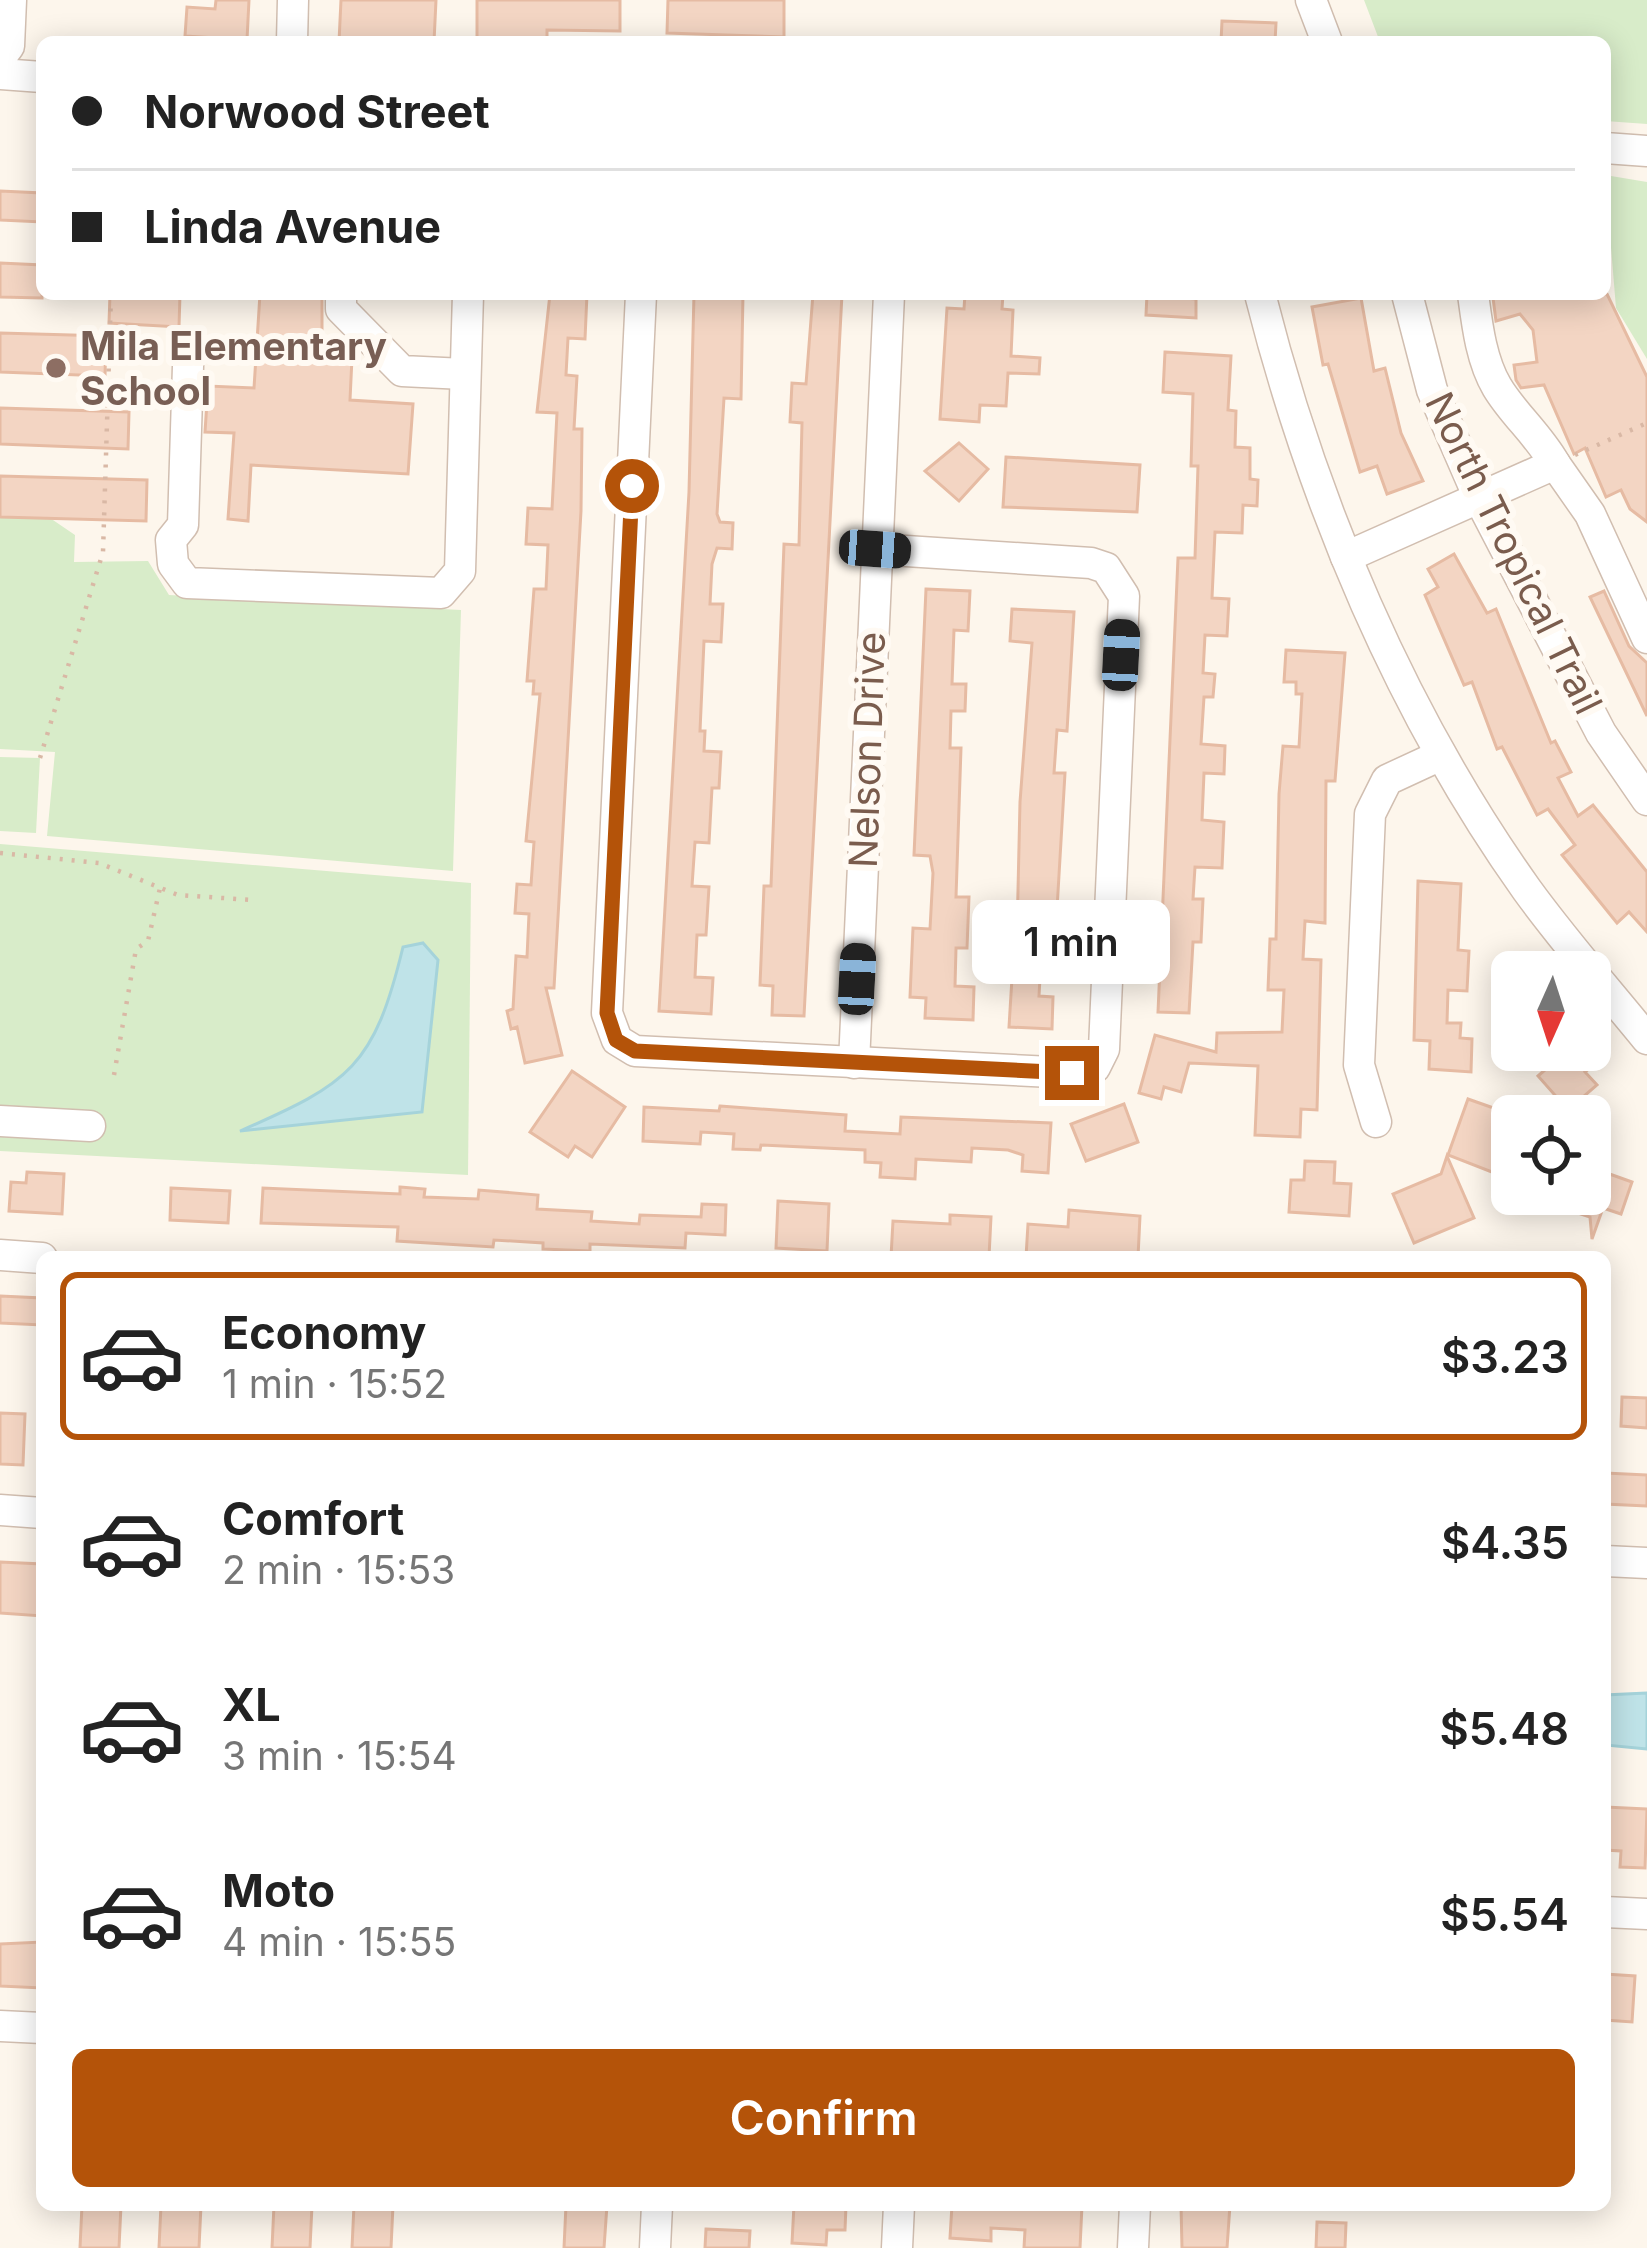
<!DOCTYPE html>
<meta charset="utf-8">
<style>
body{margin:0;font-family:Inter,sans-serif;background:#f2f2f2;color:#222;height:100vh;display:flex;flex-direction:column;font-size:45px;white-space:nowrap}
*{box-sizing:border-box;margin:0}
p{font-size:39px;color:#767676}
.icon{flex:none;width:66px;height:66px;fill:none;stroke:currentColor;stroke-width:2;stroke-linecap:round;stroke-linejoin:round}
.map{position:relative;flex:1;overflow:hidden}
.panel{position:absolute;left:36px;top:1251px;width:1575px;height:960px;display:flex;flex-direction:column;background:#fff;border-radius:18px;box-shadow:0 6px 30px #0003}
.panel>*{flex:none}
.guide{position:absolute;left:36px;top:36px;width:1575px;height:264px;border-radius:18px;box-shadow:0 6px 30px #0003;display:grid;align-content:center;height:264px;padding:0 36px;background:#fff}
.needle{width:78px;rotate:183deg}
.buttons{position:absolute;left:1491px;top:951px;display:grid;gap:24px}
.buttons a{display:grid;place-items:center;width:120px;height:120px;border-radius:18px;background:#fff;box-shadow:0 6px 30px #0003;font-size:60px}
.end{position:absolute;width:54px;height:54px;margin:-27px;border:15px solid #b45309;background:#fff;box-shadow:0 0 0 6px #fff}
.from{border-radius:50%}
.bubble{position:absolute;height:84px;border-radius:18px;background:#fff;box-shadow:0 6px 30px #0003;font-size:39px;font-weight:600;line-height:84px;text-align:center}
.car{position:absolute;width:36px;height:72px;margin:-36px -18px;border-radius:15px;box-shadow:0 0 9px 3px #0007;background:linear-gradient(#222 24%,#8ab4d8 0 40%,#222 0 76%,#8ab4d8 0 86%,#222 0)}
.guide b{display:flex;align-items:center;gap:42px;height:114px;font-size:45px}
.guide b+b{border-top:3px solid #e0e0e0}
.guide i{width:30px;height:30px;background:#222}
ul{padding:21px 0 0;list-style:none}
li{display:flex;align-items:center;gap:36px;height:168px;margin:0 24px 18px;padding:0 12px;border:6px solid transparent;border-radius:18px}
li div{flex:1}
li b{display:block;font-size:45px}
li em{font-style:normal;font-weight:600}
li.selected{border-color:#b45309}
li>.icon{width:108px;height:108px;stroke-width:1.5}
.action{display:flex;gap:24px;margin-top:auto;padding:24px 36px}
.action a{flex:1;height:138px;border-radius:18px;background:#b45309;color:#fff;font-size:48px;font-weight:600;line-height:138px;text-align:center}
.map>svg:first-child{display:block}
</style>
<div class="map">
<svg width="1647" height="2248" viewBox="0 0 1647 2248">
<rect width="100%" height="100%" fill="#fdf6ec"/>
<g fill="#d8ecc9">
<polygon points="1364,0 1647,0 1647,124 1605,121 1605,42 1380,42"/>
<polygon points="1605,175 1647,182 1647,359 1616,308"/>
<polygon points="0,484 75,535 74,562 148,561 169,595 461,610 453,871 47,836 55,752 0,749"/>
<polygon points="0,757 40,758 36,833 0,831"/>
<polygon points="0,844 471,883 468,1175 0,1151"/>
</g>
<g fill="#bfe3e8" stroke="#a5d3da" stroke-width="3">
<path d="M423 943 438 960 422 1112 240 1131C350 1083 374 1067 403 947Z"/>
<polygon points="1647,1693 1647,1749 1605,1745 1605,1695"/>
</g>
<g fill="#f3d5c3" stroke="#e6bba3" stroke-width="3">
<polygon points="216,0 249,0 247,40 185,36 187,7 215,9"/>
<polygon points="341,0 436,0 434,42 339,42"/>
<polygon points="477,0 620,0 620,31 547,30 547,42 477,42"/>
<polygon points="668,0 784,0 784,37 667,33"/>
<polygon points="1222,21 1276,23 1275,42 1221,42"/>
<polygon points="0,191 42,193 42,222 0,220"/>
<polygon points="0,263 42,265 42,298 0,297"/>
<polygon points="110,294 180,294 179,327 109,323"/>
<polygon points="260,294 322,296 322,356 352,358 350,400 413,404 408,474 251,465 248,521 228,519 234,433 205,432 208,386 254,388"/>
<polygon points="550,294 587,294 585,339 568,338 566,375 577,376 574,429 582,429 581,511 554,988 546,988 562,1055 525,1063 517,1027 511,1029 507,1011 513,1009 516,956 527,957 529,914 515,913 517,884 531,885 534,842 526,841 540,694 533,694 534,681 527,681 534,589 546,589 548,545 526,544 528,508 552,509 557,413 537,412"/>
<polygon points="694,294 743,294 741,399 724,398 717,514 720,522 733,523 732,549 717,548 712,564 710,604 723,604 721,642 704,641 700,731 705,731 704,751 721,752 719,788 712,788 709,843 695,842 692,886 709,887 706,935 697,935 695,977 713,978 711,1014 659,1011 689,492"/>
<polygon points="813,294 842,294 804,1016 772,1015 773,986 760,985 764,886 771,886 784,544 799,545 802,423 790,422 792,383 806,384"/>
<polygon points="965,294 1003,294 1002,309 1013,310 1011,356 1040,358 1039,374 1008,373 1006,406 980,405 979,422 940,419 947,308 964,309"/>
<polygon points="1147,294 1196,299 1196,318 1146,315"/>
<polygon points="1512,294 1607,294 1647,377 1647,522 1630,509 1621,490 1606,497 1585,448 1574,454 1544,385 1521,388 1516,380 1514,365 1537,362 1533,330 1520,314 1496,321 1493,298"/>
<polygon points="1361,298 1374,371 1385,368 1401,433 1423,481 1387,494 1377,466 1360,472 1328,364 1323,365 1312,307"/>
<polygon points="0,333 106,336 105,376 0,372"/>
<polygon points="1165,352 1231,356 1228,410 1236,411 1235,447 1250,448 1250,479 1258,480 1257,506 1243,505 1242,533 1215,532 1212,598 1229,599 1227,636 1205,635 1203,673 1215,674 1213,697 1204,697 1201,744 1225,746 1224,774 1204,773 1202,820 1224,822 1222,868 1195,867 1193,899 1203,899 1201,942 1193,942 1189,1013 1158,1012 1178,558 1195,558 1198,466 1191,466 1193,394 1163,392"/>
<polygon points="0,408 129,412 128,449 0,444"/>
<polygon points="959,443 988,469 959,501 925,471"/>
<polygon points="1006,457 1140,465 1137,512 1003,507"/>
<polygon points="0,476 147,480 146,521 0,517"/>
<polygon points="1454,554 1487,613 1496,609 1551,743 1555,741 1571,772 1558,778 1578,816 1593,805 1647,872 1647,932 1629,912 1617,923 1562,855 1575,845 1548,809 1537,815 1502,747 1497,749 1472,682 1464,685 1425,595 1438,587 1428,569"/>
<polygon points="926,589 970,591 968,631 954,630 952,684 966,684 965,711 951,711 950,748 961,748 956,897 969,897 967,948 956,948 955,986 974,987 973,1020 925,1018 926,998 910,997 913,928 930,929 933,873 930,856 914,855"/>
<polygon points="1604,591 1629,646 1647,663 1647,716 1590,597"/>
<polygon points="1012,609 1074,612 1067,731 1057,730 1054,773 1065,773 1054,960 1041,960 1039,996 1053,997 1052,1029 1009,1027 1012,978 1016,978 1020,802 1032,643 1010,641"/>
<polygon points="1286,650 1345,653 1335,781 1326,781 1325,923 1305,921 1303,959 1321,960 1317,1110 1301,1109 1300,1137 1255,1135 1258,1066 1189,1063 1181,1092 1164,1087 1161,1099 1139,1093 1155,1035 1216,1052 1217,1033 1282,1032 1284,990 1268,990 1270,939 1276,939 1279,794 1283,746 1299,747 1302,694 1296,694 1296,682 1284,682"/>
<polygon points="1418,881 1461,884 1458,950 1469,951 1467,991 1448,990 1447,1023 1461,1023 1460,1038 1472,1039 1471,1072 1429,1069 1430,1041 1414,1040"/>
<polygon points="1531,1050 1589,1050 1598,1061 1585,1072 1597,1085 1568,1110 1538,1076 1546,1069"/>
<polygon points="572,1071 625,1107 592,1157 575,1146 568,1157 530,1132"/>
<polygon points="1468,1099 1502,1111 1493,1137 1509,1143 1497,1174 1448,1155"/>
<polygon points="1124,1104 1138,1142 1086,1161 1071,1124"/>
<polygon points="720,1106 846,1115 845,1131 900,1134 901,1117 1051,1123 1048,1173 1022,1171 1023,1155 1008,1150 972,1148 971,1162 916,1159 915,1179 880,1177 881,1163 865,1162 865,1150 761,1145 760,1150 733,1149 734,1134 701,1132 700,1144 643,1141 644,1107 719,1111"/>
<polygon points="1447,1156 1474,1218 1414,1243 1393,1194 1441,1174"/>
<polygon points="1305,1161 1335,1162 1334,1183 1351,1184 1349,1216 1289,1212 1291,1180 1304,1180"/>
<polygon points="1590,1167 1632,1182 1621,1214 1603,1208 1592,1239 1590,1217 1560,1207 1565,1194 1590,1194"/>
<polygon points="27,1172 64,1174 62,1214 9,1211 11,1182 26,1183"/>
<polygon points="400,1187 425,1189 424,1197 478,1199 479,1190 538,1195 537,1209 592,1212 591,1221 639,1224 640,1215 701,1217 702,1204 726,1205 725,1235 686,1233 685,1248 590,1244 590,1251 543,1249 543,1243 494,1240 493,1247 397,1241 398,1227 261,1223 263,1188 400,1194"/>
<polygon points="171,1188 230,1191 228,1223 170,1220"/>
<polygon points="778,1201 829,1204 827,1251 776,1248"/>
<polygon points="1069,1210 1140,1216 1138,1257 1026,1257 1028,1224 1068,1227"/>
<polygon points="950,1215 991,1217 989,1257 891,1257 893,1221 950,1224"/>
<polygon points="0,1296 42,1298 42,1325 0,1323"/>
<polygon points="1622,1397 1647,1398 1647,1428 1621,1426"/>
<polygon points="0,1413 25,1414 23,1465 0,1464"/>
<polygon points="1605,1473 1647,1475 1647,1506 1605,1504"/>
<polygon points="0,1562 42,1564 42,1616 0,1613"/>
<polygon points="1605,1807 1647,1809 1645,1868 1620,1867 1621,1851 1605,1850"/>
<polygon points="42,1942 42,1988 0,1986 0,1944"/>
<polygon points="1605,1974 1635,1976 1632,2022 1605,2020"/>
<polygon points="82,2205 121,2205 119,2248 80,2248"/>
<polygon points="161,2205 201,2205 199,2248 159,2248"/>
<polygon points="274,2205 312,2205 310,2248 272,2248"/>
<polygon points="354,2205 393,2205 391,2248 352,2248"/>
<polygon points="566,2205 607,2205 604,2248 564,2248"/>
<polygon points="794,2205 846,2205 845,2230 827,2230 826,2245 792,2243"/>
<polygon points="952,2205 1082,2205 1080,2248 1024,2248 1025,2230 991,2228 991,2241 950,2238"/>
<polygon points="1181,2205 1230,2205 1227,2248 1182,2248"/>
<polygon points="1317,2222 1346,2223 1345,2248 1316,2248"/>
<polygon points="706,2229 750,2231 749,2248 705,2248"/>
</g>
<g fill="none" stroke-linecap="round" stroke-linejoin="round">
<defs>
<g id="minor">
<polyline points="1311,0 1327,42"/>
<polyline points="292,42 293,0"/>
<polyline points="0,58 9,46 11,0"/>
<polyline points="0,74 42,77"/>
<polyline points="1605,148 1647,151"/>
<polyline points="341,294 341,309 402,371 464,374"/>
<polyline points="641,294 607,1013 617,1040 635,1051 1072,1073 1095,1067 1104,1049 1124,596 1106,568 1091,563 875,549"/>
<path d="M1260 294C1313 504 1401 713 1527 890 1564 941 1607 990 1647 1039"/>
<polyline points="1407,294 1432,390 1479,498 1601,733 1647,800"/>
<polyline points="188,366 183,525 171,540 173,564 187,583 441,593 460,571 468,294"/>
<polyline points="1555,464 1590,514 1647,638"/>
<path d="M1346 557 1555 464C1538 434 1513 414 1497 387 1481 360 1477 324 1473 294"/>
<polyline points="854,1063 889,294"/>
<polyline points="0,1121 90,1126"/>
<polyline points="1376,1122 1359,1065 1370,814 1387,780 1441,755"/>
<polyline points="0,1255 42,1258"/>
<polyline points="0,1510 42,1513"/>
<polyline points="1605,1561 1647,1563"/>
<polyline points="1605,1912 1647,1914"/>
<polyline points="0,2026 42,2028"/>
<polyline points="655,2248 657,2205"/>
<polyline points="897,2248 899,2205"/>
<polyline points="1133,2248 1135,2205"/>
</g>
</defs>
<use href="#minor" stroke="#d1beb0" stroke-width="33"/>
<g stroke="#d9b8a5" stroke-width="4.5" stroke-dasharray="3 9" stroke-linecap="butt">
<polyline points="1575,455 1647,423"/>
<polyline points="40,758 103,552 111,294"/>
<polyline points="0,853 99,863 178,895 252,900"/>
<polyline points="114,1075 136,949 148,941 160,888"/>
</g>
<use href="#minor" stroke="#fff" stroke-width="30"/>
</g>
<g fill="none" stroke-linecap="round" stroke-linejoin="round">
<polyline stroke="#b45309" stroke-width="15" points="632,486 607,1013 616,1040 635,1051 1072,1073"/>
</g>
<circle fill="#8d6e63" stroke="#fffaf3" stroke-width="4.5" cx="56" cy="368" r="12"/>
<g text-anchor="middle" stroke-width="12" stroke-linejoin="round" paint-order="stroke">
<g font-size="39" font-weight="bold" fill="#785e54" stroke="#fffaf3" text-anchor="start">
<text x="80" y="360">Mila Elementary<tspan x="80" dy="45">School</tspan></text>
</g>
<g font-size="39" fill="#7a5c4d" stroke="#fffaf3">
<text transform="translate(1514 553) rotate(64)" y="14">North Tropical Trail</text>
<text transform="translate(867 750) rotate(-88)" y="14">Nelson Drive</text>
</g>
</g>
</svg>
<div class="buttons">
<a><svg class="needle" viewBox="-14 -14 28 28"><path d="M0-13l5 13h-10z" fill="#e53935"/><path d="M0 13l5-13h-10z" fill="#767676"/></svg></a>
<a><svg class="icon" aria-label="locate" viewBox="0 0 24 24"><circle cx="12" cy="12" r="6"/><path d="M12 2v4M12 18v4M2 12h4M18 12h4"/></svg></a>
</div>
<i class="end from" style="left:632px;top:486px"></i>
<i class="end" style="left:1072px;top:1073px"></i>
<div class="bubble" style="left:972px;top:900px;width:198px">1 min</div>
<i class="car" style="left:875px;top:549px;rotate:94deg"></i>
<i class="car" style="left:1121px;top:655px;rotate:3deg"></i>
<i class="car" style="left:857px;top:979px;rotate:3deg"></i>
<div class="guide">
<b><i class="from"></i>Norwood Street</b>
<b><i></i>Linda Avenue</b>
</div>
<section class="panel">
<ul>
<li class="selected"><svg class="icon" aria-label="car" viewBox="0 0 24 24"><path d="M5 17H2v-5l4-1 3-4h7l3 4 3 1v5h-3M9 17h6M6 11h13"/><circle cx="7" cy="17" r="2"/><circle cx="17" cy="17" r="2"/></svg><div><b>Economy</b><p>1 min · 15:52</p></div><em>$3.23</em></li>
<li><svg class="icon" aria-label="car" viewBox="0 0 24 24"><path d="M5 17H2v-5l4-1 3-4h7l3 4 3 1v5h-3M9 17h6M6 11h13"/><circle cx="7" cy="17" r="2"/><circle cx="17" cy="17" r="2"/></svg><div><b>Comfort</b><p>2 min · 15:53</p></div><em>$4.35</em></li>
<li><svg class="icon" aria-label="car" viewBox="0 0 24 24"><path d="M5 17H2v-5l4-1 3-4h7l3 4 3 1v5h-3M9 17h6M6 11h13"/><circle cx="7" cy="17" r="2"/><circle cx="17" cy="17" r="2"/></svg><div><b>XL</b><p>3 min · 15:54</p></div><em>$5.48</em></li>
<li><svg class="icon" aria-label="car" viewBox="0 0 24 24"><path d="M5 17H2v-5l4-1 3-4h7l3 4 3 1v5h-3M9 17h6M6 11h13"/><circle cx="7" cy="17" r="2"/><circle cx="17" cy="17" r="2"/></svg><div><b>Moto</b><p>4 min · 15:55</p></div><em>$5.54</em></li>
</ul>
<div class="action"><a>Confirm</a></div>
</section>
</div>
